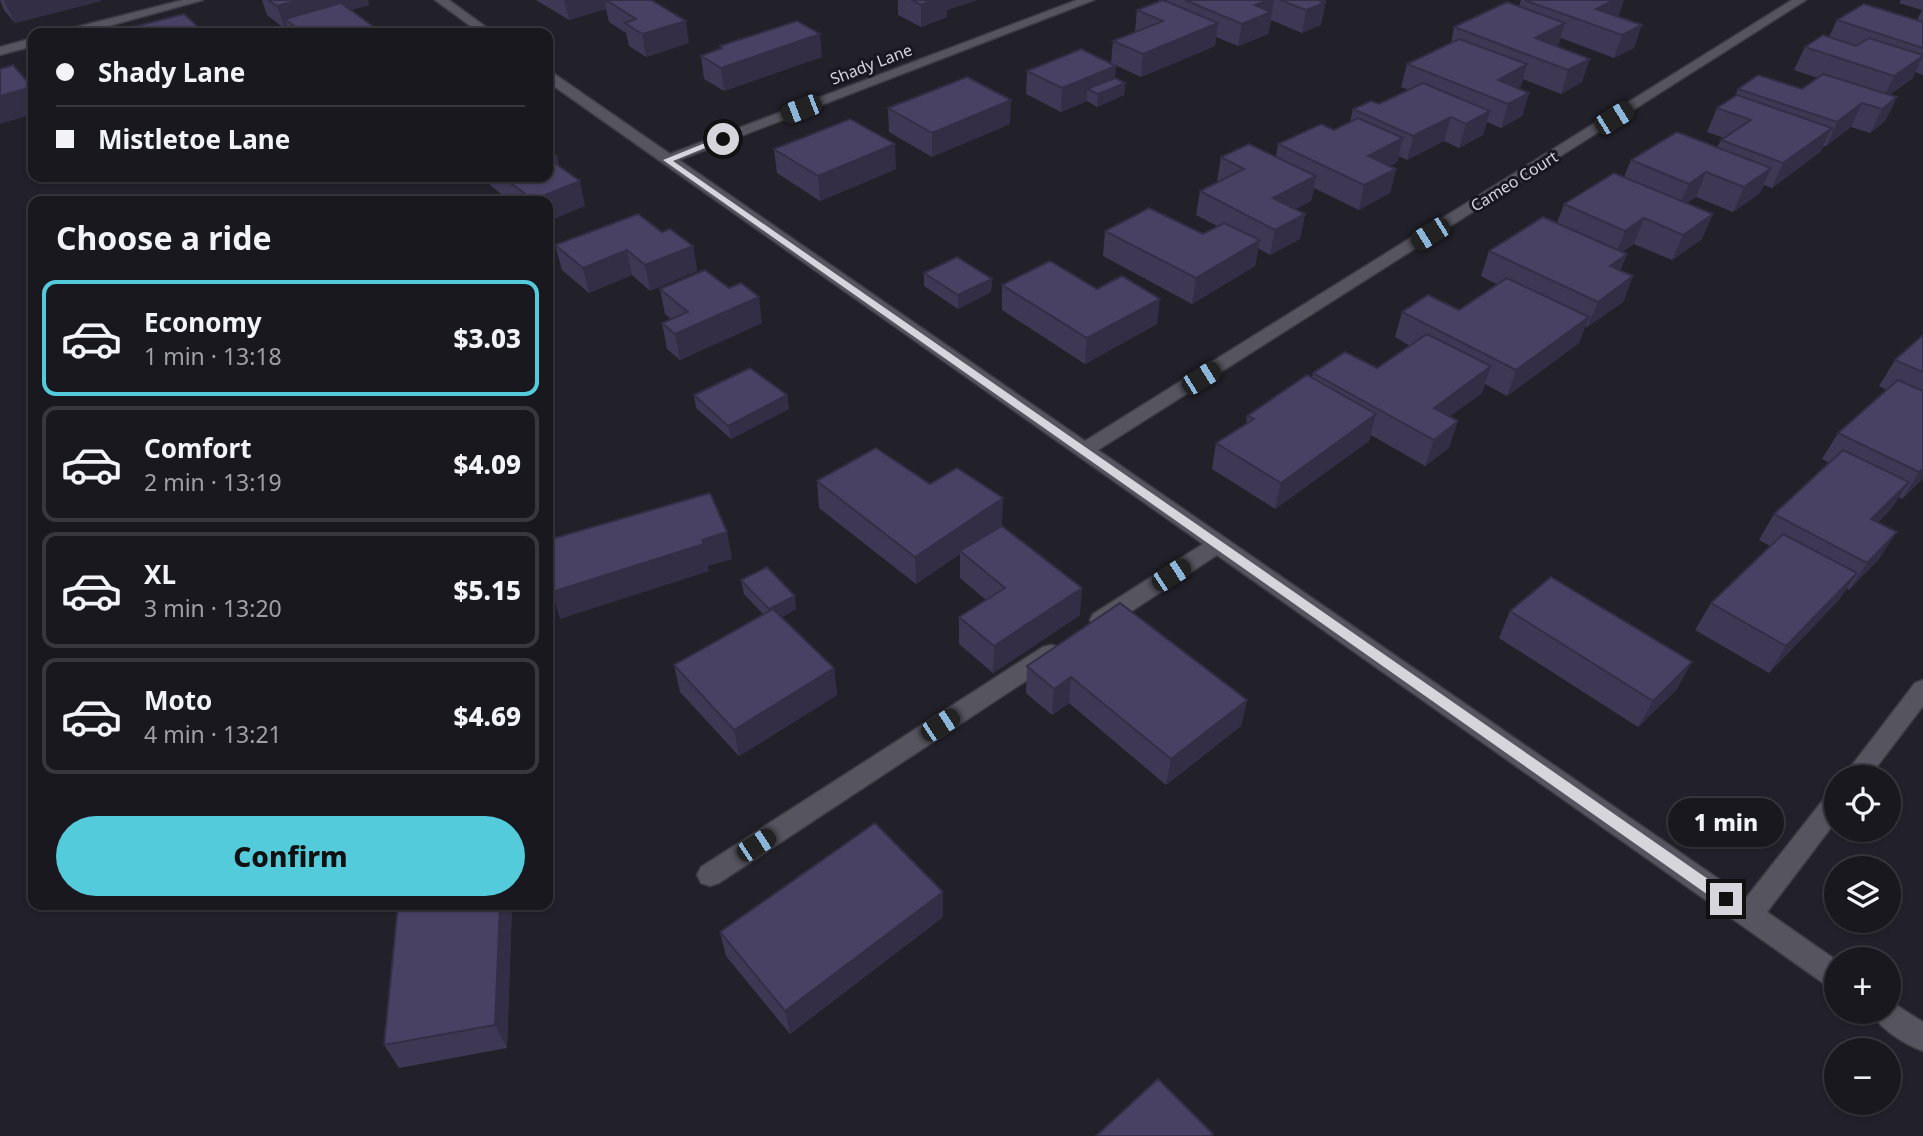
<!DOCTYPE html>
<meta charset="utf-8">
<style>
body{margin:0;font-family:"Noto Sans",sans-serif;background:#232128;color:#f1f3f6;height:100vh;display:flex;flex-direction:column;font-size:26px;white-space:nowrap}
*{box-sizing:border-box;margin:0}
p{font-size:23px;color:#9fa0a4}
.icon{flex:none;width:38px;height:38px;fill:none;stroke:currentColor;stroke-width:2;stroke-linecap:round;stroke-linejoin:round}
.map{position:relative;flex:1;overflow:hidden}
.panel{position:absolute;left:28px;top:196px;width:525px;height:714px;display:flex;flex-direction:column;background:#1a181f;border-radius:14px;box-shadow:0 2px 5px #0004,0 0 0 2px #38373d}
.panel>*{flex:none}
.hud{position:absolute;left:28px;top:28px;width:525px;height:154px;border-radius:14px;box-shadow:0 2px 5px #0004,0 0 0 2px #38373d;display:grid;align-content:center;height:154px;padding:0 28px;background:#1a181f}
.buttons{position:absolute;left:1824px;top:765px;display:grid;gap:14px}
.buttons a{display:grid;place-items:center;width:77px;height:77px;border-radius:50%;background:#1a181f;box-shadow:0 2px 5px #0004,0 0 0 2px #38373d;font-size:35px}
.end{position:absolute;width:32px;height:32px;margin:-16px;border:9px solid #d6d5db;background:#111;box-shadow:0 0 0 4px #111}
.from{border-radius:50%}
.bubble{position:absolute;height:49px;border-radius:24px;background:#1a181f;box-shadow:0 2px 5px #0004,0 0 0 2px #38373d;font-size:23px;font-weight:800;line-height:49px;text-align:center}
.car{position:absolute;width:21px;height:42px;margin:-21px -10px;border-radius:9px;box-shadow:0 0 5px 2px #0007;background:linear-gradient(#222 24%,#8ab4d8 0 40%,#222 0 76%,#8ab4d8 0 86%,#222 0)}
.hud b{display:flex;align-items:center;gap:24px;height:66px;font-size:26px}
.hud b+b{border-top:2px solid #38373d}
.hud i{width:18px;height:18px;background:#f1f3f6}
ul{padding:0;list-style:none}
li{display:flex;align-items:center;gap:21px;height:116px;margin:0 14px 10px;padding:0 14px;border:4px solid #38373d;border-radius:14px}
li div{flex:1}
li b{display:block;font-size:26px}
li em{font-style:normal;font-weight:800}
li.active{border-color:#53cbdb}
li>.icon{width:63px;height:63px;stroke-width:1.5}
h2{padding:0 28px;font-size:32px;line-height:84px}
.cta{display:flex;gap:14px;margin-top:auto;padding:14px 28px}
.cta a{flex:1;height:80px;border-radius:42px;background:#53cbdb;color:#111;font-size:28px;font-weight:800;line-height:80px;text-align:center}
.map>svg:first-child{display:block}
</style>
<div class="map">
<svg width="1923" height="1136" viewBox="0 0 1923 1136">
<rect width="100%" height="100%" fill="#222029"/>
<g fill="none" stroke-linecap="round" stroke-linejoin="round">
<defs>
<g id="minor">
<polygon points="183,0 203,0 83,33 63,33 65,30"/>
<polygon points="435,0 449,0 494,33 480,33"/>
<polygon points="1077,0 1094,0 679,160 1085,441 1792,0 1806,0 1098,450 1746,898 1827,795 1836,792 1836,821 1767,912 1836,960 1836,988 1826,985 1217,555 1109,626 1101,628 1093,626 1090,620 1093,614 1203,544 548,82 548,72 553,73 670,154"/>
<polygon points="33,38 33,46 0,55 0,47"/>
<polygon points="1051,645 1059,647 1062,653 1059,659 719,883 710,886 701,883 697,875 701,867 1043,647"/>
<polygon points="1923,680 1923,706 1869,777 1843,777 1915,683"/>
<path d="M1888 1000 1923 1022V1051C1906 1045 1879 1029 1872 1012H1888Z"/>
</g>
</defs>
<use href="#minor" stroke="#3c3b42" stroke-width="3"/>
<use href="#minor" fill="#56545e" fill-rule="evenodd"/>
</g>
<g fill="#3f3855">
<polygon points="0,0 101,0 101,1 15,23 4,10"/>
<polygon points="262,0 368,0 369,5 351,10 382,33 290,33 288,28 285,29 267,15"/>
<polygon points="536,0 651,0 689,43 646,57 629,46 626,33 609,22 606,9 569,20"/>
<polygon points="898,0 977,0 947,10 947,17 921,27 898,15"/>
<polygon points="1159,0 1326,0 1321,25 1302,33 1271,20 1268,34 1238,46 1216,37 1215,46 1141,77 1111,63 1113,41 1135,32 1137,10 1159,1"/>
<polygon points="1521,0 1624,0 1618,17 1634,48 1614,58 1561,38 1558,46 1557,46 1582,82 1561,94 1523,79 1520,88 1519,88 1529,93 1522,116 1501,128 1487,122 1483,135 1459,148 1444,141 1407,160 1399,156 1397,162 1390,166 1396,169 1390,193 1359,210 1314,188 1311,201 1295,209 1305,214 1300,239 1270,255 1258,248 1255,266 1192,304 1103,256 1105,231 1203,234 1217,226 1196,215 1200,191 1217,182 1221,157 1276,157 1278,144 1334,130 1350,122 1353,109 1379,104 1409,90 1401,87 1407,64 1451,43 1454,27 1519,7"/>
<polygon points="1901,0 1923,0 1923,75 1915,72 1912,79 1889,95 1897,97 1885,121 1870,133 1851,127 1826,146 1824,146 1820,152 1772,188 1764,185 1760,193 1733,212 1696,197 1687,203 1702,239 1672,260 1634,244 1622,252 1627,254 1620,270 1633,276 1623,302 1587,327 1585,326 1579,343 1507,396 1485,384 1482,393 1449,417 1449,448 1425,466 1371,435 1369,441 1275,509 1212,469 1216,443 1246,424 1247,416 1312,378 1313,373 1377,368 1410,346 1395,337 1402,312 1459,310 1497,284 1481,276 1489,251 1557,223 1564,204 1624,177 1631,160 1717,148 1721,140 1724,138 1707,132 1717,108 1735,96 1738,89 1802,89 1818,78 1794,70 1805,47 1829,37 1837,20 1917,20 1922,10 1899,3"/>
<polygon points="720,46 822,57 724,91 704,79 701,56 720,49"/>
<polygon points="1027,71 1115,78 1125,83 1124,95 1097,107 1087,101 1061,112 1026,94"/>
<polygon points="888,108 1010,124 932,157 889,132"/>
<polygon points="774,149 896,169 820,201 777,173"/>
<polygon points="557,157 559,166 585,206 548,221 548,201 510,201 485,181 483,177 548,177"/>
<polygon points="555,245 693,246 697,271 650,291 632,275 589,293 562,270"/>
<polygon points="924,273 992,279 991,292 958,309 924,286"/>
<polygon points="1002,285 1097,289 1157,324 1085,364 1002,310"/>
<polygon points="660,289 762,323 680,360 667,349 662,323 671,319 665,314"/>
<polygon points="1923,335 1923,478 1902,499 1899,497 1891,509 1878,522 1879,559 1849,590 1846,588 1839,600 1769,673 1695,630 1711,603 1770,546 1759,540 1774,514 1829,463 1822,459 1838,433 1887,390 1879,386 1895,360"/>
<polygon points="694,395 787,395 789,409 731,439 696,408"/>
<polygon points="817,481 930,484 1002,525 993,531 1080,615 993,673 959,644 959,617 986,600 960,578 960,554 916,584 819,508"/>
<polygon points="741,580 796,609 782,617 834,668 837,695 739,756 680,692 674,665 763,614 744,594"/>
<polygon points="1510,611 1677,689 1638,727 1499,638"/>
<polygon points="1027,666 1247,700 1241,726 1166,785 1069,703 1052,715 1026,693"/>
<polygon points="943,892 943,917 790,1034 726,956 720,932"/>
<polygon points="512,905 507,1048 399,1068 384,1045"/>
</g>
<g fill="#332e45">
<polygon points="6,0 101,0 101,1 15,23 4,1"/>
<polygon points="300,0 368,0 369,5 294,26 285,19 288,28 285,29 277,6"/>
<polygon points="564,0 605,0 606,9 569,20"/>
<polygon points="933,0 977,0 947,10 947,17 921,27 921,5"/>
<polygon points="1268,0 1274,0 1268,34 1238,46 1242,24 1255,5"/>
<polygon points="1308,0 1326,0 1321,25 1302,33"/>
<polygon points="1614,0 1624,0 1618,17 1596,9"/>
<polygon points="686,21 689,43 646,57 642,34"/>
<polygon points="1218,23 1215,46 1141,77 1143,54"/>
<polygon points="1565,23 1558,46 1535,58 1535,38"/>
<polygon points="1642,25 1634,48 1614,58 1622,35"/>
<polygon points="199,28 201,33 180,33"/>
<polygon points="820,34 822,57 724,91 721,68"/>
<polygon points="1923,56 1912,79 1882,100 1894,76"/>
<polygon points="1590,59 1582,82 1561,94 1568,70"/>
<polygon points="1527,64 1520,88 1497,100 1498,80"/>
<polygon points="1116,66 1114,88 1125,83 1124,95 1097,107 1098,94 1087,89 1087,101 1061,112 1062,88"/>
<polygon points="32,87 33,90 33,114 0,124 0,96"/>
<polygon points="1529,93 1522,116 1501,128 1508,104"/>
<polygon points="1897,97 1885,121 1870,133 1882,109"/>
<polygon points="1011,100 1010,124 932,157 932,133"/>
<polygon points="1862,103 1851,127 1826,146 1837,122"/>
<polygon points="1490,111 1483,135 1459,148 1466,124"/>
<polygon points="1451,117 1444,141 1407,160 1413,136"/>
<polygon points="1832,128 1820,152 1772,188 1783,163"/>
<polygon points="1403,138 1397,162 1363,180 1368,156"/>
<polygon points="895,144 896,169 820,201 818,176"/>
<polygon points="557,157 563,181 549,159"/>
<polygon points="1771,168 1760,193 1733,212 1744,187"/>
<polygon points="1396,169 1390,193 1359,210 1364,185"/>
<polygon points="1706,172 1696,197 1678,208 1689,184"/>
<polygon points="1316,176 1311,201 1268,223 1273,198"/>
<polygon points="580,181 585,206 548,221 548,201 533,201 533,200"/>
<polygon points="1305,214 1300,239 1270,255 1275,230"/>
<polygon points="1713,214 1702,239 1672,260 1683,235"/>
<polygon points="1644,218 1634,244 1615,256 1625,231"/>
<polygon points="1260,240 1255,266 1192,304 1196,278"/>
<polygon points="693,246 697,271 650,291 645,265"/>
<polygon points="627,250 632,275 589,293 583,268"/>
<polygon points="1627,254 1617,279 1610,266"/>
<polygon points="1633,276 1623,302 1587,327 1598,302"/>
<polygon points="992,279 991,292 958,309 958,295"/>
<polygon points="759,297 762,323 680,360 675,334"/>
<polygon points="1160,299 1157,324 1085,364 1087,338"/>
<polygon points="1589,317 1579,343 1507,396 1516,370"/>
<polygon points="1491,366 1482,393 1425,434 1434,408"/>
<polygon points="787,395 789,409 731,439 728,426"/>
<polygon points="1376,414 1369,441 1275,509 1281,483"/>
<polygon points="1458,421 1449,448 1425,466 1434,440"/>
<polygon points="1923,469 1923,478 1902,499 1919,472"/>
<polygon points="1909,482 1891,509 1854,546 1871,519"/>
<polygon points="1003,498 1002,525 962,553 960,551 960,554 916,584 915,557"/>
<polygon points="727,532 732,559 708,566 709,571 560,619 552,592 702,540"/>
<polygon points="1897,532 1879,559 1849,590 1867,563"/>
<polygon points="1857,573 1839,600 1769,673 1786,646"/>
<polygon points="1082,588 1080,615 993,673 994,646"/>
<polygon points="795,596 796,609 771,623 769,609"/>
<polygon points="1692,662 1677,689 1638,727 1653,701"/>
<polygon points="834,668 837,695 739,756 734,730"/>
<polygon points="1071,677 1069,703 1052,715 1054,689"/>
<polygon points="1247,700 1241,726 1166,785 1171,759"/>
<polygon points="943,892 943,917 790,1034 785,1011"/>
<polygon points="500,905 512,905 507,1048 495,1025"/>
</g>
<g fill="#494163" stroke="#332e45" stroke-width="2">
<polygon points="268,0 300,0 277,6"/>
<polygon points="606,0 651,0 686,21 642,34 625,23 636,19"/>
<polygon points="912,0 933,0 921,5"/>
<polygon points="1163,0 1218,23 1143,54 1113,41 1163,21 1137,10"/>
<polygon points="1185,0 1268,0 1255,5 1271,12 1242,24"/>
<polygon points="1280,0 1322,0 1320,1 1325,3 1306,10"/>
<polygon points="1524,0 1614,0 1596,9 1642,25 1622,35"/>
<polygon points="1507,2 1565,23 1535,38 1590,59 1568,70 1454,27"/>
<polygon points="341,3 382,33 303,33 285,19"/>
<polygon points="1864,4 1923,22 1923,48 1837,20"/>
<polygon points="184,14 199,28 180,33 109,33"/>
<polygon points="797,21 820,34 721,68 701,56 722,48 720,46"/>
<polygon points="1823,35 1856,46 1869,38 1923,55 1923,56 1894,76 1805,47"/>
<polygon points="1459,39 1527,64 1498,80 1529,93 1508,104 1407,64"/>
<polygon points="1081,49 1116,66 1062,88 1027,71"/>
<polygon points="13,65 32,87 0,96 0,69"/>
<polygon points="1823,74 1897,97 1882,109 1862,103 1837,122 1738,89 1758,75 1802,89"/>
<polygon points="967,77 1011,100 932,133 888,108"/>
<polygon points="1115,78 1125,83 1098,94 1087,89"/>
<polygon points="1423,83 1490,111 1466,124 1451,117 1413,136 1353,109 1371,101 1379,104"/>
<polygon points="1737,95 1832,128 1783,163 1721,140 1751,120 1717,108"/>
<polygon points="1358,118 1403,138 1368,156 1396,169 1364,185 1278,144 1321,124 1334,130"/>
<polygon points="850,119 895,144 818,176 774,149"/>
<polygon points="1677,132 1771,168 1744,187 1706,172 1689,184 1631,160"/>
<polygon points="1249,144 1316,176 1273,198 1305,214 1275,230 1200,191 1244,169 1221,157"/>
<polygon points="548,150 557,157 549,159 580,181 533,200 503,177 548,177"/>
<polygon points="1614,173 1713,214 1683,235 1644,218 1625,231 1564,204"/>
<polygon points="1149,208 1203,234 1224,223 1260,240 1196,278 1105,231"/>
<polygon points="638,214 662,232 670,229 693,246 645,265 627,250 583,268 555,245"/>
<polygon points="1543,217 1627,254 1610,266 1633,276 1598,302 1489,251"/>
<polygon points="957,257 992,279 958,295 924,273"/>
<polygon points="1050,261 1097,289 1122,276 1160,299 1087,338 1002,285"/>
<polygon points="705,270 729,288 741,283 759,297 675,334 662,323 688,312 660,289"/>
<polygon points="1507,278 1589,317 1516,370 1402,312 1428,295 1459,310"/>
<polygon points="1427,334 1491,366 1434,408 1458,421 1434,440 1313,373 1345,352 1377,368"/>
<polygon points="1923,335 1923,372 1895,360"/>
<polygon points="750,368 787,395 728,426 694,395"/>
<polygon points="1307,375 1376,414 1281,483 1216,443 1254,419 1247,416"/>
<polygon points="1898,380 1923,391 1923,469 1919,472 1838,433"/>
<polygon points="876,448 930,484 957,468 1003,498 915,557 817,481"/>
<polygon points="1843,450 1909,482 1871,519 1897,532 1867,563 1774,514"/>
<polygon points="710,493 727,532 702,540 704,544 552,592 548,580 548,540"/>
<polygon points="1002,526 1082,588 994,646 959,617 1005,588 960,551"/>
<polygon points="1783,534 1857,573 1786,646 1711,603"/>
<polygon points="767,567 795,596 769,609 741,580"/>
<polygon points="1551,577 1692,662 1653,701 1510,611"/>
<polygon points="1120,603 1247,700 1171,759 1071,677 1054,689 1027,666"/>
<polygon points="773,609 834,668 734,730 674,665"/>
<polygon points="875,823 943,892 785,1011 720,932"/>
<polygon points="398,905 500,905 495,1025 384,1045"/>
<polygon points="1158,1079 1213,1134 1211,1136 1096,1136"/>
</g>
<polygon fill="#d6d5db" points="720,137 727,139 673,161 1731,895 1731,904 1721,904 663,160"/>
<g text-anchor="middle" stroke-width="6" stroke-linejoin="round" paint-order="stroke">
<g font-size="16" fill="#d6d5db" stroke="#19171f">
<text transform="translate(871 64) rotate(-21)" y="6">Shady Lane</text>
<text transform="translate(1514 181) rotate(-32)" y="6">Cameo Court</text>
</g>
</g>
</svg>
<div class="buttons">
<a><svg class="icon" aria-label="locate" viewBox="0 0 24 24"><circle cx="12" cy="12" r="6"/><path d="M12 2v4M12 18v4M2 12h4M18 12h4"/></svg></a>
<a><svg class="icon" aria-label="layers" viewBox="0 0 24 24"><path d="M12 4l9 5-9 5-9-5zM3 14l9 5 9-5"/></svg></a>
<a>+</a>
<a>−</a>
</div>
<i class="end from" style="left:723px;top:139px"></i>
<i class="end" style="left:1726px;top:899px"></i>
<div class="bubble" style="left:1668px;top:798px;width:116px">1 min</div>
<i class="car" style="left:801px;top:109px;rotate:249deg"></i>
<i class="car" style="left:1614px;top:118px;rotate:58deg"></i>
<i class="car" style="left:1430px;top:234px;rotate:238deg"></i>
<i class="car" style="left:1201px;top:378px;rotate:58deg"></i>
<i class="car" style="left:1171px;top:575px;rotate:57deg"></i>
<i class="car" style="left:940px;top:725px;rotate:57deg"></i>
<i class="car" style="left:756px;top:845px;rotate:57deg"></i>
<div class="hud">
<b><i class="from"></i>Shady Lane</b>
<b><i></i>Mistletoe Lane</b>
</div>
<section class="panel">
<h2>Choose a ride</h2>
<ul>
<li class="active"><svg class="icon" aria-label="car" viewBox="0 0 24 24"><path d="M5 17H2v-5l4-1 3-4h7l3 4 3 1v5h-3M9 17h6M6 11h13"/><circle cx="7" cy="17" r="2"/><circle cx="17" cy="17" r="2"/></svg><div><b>Economy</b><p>1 min · 13:18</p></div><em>$3.03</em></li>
<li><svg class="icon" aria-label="car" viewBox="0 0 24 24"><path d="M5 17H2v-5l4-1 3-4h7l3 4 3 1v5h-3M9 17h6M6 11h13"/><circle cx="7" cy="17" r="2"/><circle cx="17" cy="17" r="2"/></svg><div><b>Comfort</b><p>2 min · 13:19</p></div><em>$4.09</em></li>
<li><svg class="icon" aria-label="car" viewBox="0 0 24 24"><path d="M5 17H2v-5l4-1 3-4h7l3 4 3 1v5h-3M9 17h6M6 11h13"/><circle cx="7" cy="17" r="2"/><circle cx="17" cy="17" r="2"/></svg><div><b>XL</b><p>3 min · 13:20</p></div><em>$5.15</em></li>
<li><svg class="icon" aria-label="car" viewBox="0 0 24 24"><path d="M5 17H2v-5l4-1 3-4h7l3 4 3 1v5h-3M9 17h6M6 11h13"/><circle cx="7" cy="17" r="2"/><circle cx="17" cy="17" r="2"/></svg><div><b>Moto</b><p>4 min · 13:21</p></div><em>$4.69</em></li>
</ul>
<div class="cta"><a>Confirm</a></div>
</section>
</div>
